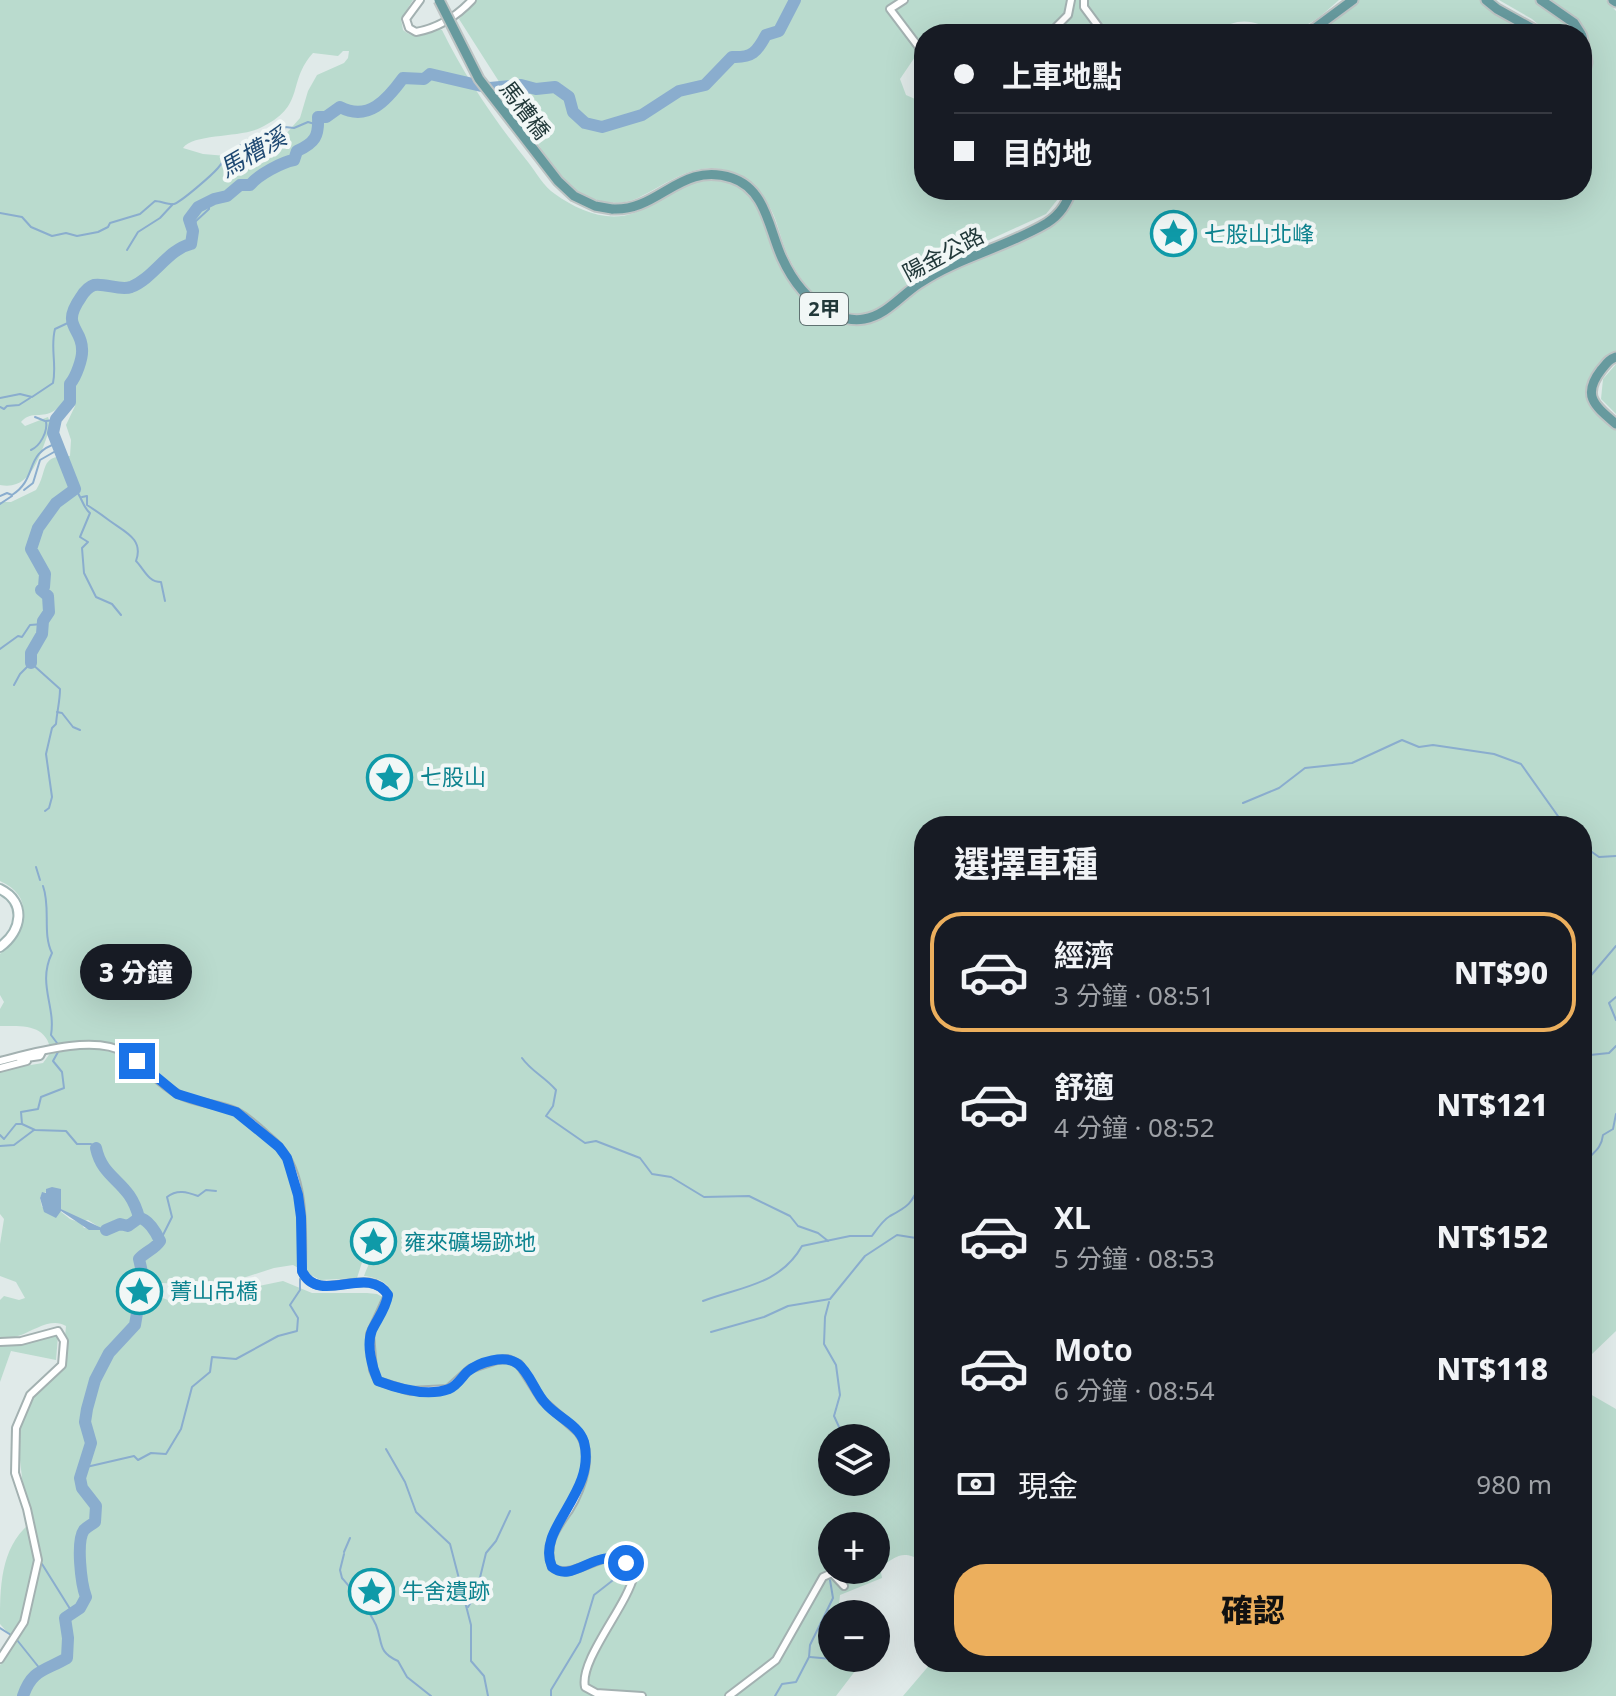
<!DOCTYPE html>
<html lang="zh-TW">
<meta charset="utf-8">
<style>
body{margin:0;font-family:"Noto Sans","Noto Sans TC",sans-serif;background:#242831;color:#f1f3f6;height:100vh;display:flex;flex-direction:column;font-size:30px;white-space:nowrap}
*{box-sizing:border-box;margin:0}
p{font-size:26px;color:#9ea1a6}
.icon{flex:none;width:44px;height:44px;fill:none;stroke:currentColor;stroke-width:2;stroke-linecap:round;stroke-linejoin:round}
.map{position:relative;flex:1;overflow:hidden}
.sheet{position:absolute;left:914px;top:816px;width:678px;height:856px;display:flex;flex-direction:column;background:#171b24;border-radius:32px;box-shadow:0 8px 32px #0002}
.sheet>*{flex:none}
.top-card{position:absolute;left:914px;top:24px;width:678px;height:176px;border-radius:32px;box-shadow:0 8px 32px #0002;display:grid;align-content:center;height:176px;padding:0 40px;background:#171b24}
.tools{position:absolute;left:818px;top:1424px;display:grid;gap:16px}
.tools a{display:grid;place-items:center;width:72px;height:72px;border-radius:50%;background:#171b24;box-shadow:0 8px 32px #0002;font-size:40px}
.end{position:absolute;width:36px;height:36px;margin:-18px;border:10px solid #1a73e8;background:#fff;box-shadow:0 0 0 4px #fff}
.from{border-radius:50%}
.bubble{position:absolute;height:56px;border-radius:28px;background:#171b24;box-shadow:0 8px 32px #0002;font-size:26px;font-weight:800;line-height:56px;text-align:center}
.top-card b{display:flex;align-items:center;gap:28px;height:76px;font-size:30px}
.top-card b+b{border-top:2px solid #363941}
.top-card i{width:20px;height:20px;background:#f1f3f6}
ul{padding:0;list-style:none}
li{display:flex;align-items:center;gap:24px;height:120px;margin:0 16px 12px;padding:0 24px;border:4px solid transparent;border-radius:32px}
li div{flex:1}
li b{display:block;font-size:30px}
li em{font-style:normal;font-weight:800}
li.current{border-color:#ecaf5d}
li>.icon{width:72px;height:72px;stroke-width:1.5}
h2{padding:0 40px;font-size:36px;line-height:96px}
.pay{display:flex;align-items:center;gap:20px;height:88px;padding:0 40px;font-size:30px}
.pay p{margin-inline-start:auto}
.button{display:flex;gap:16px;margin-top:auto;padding:16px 40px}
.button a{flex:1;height:92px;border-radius:32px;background:#ecaf5d;color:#111;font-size:32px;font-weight:800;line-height:92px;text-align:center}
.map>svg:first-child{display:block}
</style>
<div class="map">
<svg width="1616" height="1696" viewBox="0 0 1616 1696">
<rect width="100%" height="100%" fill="#e0eae9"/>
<g fill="#badbce" fill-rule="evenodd">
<path d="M0 0H413L401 19 403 30C418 43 427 27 442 30 465 77 495 121 528 162 536 172 544 187 555 194 577 210 607 223 634 213 666 201 691 170 729 183 791 205 770 316 856 323 872 324 894 303 908 294 953 265 1006 245 1054 222L1071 205 1077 190H1582V93L1588 66 1583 31 1547 0H1606L1616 11V354C1594 359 1584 384 1589 404L1616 428V1331L1592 1354 1590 1394 1616 1409V1696H903L932 1662H1582V826H924V1561C901 1551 901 1554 880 1567L882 1578 840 1595 838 1614H832V1658H860L862 1662 836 1696H0V1665L16 1642 0 1624C0 1586 0 1545 34 1520L23 1487 18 1442 19 1424 34 1394 62 1369 66 1326C52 1317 34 1330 21 1335 14 1338 7 1338 0 1339V1300L4 1296 19 1300 25 1298 16 1282 0 1276V1244L4 1219 0 1214V1070L43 1063 51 1052C47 1024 24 1026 0 1026V1009L4 1002 0 995V954C22 931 39 899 0 881V502H11L36 490C49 470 38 455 70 456L71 440 66 425 75 406 73 399 67 398C63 403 58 409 52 412 40 418 30 411 21 422L25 426 48 417 51 426C41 450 33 492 0 485ZM343 51H349L348 58 344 63 317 75 308 91 300 118 278 143 238 157 203 154 183 148C194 133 240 138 260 128 307 106 286 83 313 53L338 56ZM48 1192 60 1204 61 1209 84 1221 88 1220 102 1229 84 1228 81 1223 70 1219 60 1211 42 1207 40 1198 42 1193ZM364 1229 381 1235C378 1251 369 1261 364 1276 379 1278 395 1284 390 1301L377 1294 367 1293H312L283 1281 244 1289 225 1300 187 1294 175 1300H168L149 1293 148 1289 150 1282 215 1287 274 1268 293 1265 320 1280 357 1278 366 1250 359 1247ZM832 1438H876V1482H832ZM832 1526H876V1570H832Z"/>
<path d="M475 0H1339C1327 10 1313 25 1297 28 1261 37 1255 5 1211 34H924V58L917 54 900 79 906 95 924 103V190H1065L1046 214 928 268C907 280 893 303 870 312 830 328 800 283 786 251 780 237 777 219 769 206 761 193 749 179 734 173 696 158 670 183 638 198 617 208 587 201 570 186 552 171 540 146 528 127 505 91 482 55 459 19Z"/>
<polygon points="1358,0 1481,0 1536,34 1314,34"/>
<polygon points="1499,0 1538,0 1566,20 1578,34 1549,34 1532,19"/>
<polygon points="1616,364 1616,414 1601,399 1603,379"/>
<polygon points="49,1335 58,1336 56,1360 11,1351 0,1382 0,1346"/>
</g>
<polygon fill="#8aadce" points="52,1187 61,1189 61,1209 106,1230 89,1230 61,1211 56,1218 44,1212 40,1198 42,1192 46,1193 46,1189"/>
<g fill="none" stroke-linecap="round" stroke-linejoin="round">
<g stroke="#8aadce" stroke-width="2">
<path d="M0 213 22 217 31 227 52 236 66 233 77 236 98 232 108 227 110 223 140 214 155 201C160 201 169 205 174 204 181 202 212 175 218 168 224 161 230 149 239 146 252 141 277 136 285 127L294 128 308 122 318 125"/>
<polyline points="193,231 196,221 209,209 209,201"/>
<polyline points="127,250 138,232 160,218 173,204"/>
<path d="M0 398 20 394 32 397 53 383C57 364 50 348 55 329L72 321"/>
<polyline points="0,407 4,409 7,406 19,405 30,398"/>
<polyline points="35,417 45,421"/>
<path d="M31 450C40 446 48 432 46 421L55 420"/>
<path d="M75 489C82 497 83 508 90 513L80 537 88 542 82 548 84 573 96 597 112 604 121 615"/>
<polyline points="24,490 33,483 40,460 61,448"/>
<path d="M0 496 7 493 12 495C39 478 23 453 58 443"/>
<path d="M82 497 87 496V505C95 510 102 515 110 521 125 532 144 539 136 561 144 569 148 582 161 582L165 601"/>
<polyline points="0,504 12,496"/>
<polyline points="0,649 18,636 22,637 30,625 43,624"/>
<path d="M14 685 20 674 31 663 60 689C60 701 57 711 56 724L52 728 46 754 52 797 49 808 45 811"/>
<polyline points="57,712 62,713 73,727 80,730"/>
<polyline points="1243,803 1279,788 1305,768 1352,763 1402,740 1419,747 1433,745 1494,754 1521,764 1565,826"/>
<polyline points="1582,845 1599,857 1616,856"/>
<polyline points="36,867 40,880"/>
<path d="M43 886C51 908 42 933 52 953 37 984 56 1006 51 1035L57 1043"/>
<polyline points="1582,986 1616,946"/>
<polyline points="1616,997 1609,1003 1616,1020"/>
<polyline points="58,1052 53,1061 62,1072 64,1088 41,1097 38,1109 21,1112 22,1124 35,1130 66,1131 77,1144 91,1144 96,1148"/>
<path d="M522 1058C532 1072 544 1076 556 1090L553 1106 546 1116 585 1143 596 1141 640 1158 652 1174 671 1177 704 1197 749 1196 790 1216 798 1226 818 1233 828 1241"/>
<polyline points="1582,1074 1590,1055 1609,1053 1616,1046"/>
<polyline points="0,1135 4,1139 16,1124 22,1124"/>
<polyline points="0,1146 14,1145 34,1130"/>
<path d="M1582 1166C1590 1153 1601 1152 1603 1135L1613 1129 1616 1114"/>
<path d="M160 1241 172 1217 167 1197C177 1189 187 1192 198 1196L206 1190 216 1191"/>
<path d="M703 1301C740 1287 780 1285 802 1246L850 1236H872C877 1229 883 1220 890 1216 909 1206 911 1204 921 1183L924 1184"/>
<polyline points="829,1302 825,1317 824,1344 836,1365 840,1395 834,1416 840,1429 840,1438"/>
<polyline points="711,1332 764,1317 788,1306 830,1299 865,1256 897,1235 916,1238 924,1231"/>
<polyline points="386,1449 405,1482 416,1512 450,1544 471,1625 471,1661 484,1676 488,1696"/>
<polyline points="822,1464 832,1449"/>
<polyline points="82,1468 134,1456 138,1460 151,1453 166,1454 181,1429 192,1387 210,1372 212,1357 236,1359 278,1336 297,1331 298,1318 290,1305 300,1290 300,1279"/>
<polyline points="344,1552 350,1538"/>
<path d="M344 1554 340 1570 342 1578C354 1592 368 1608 376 1625 383 1642 377 1652 398 1661L407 1677 431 1696"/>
<polyline points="42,1564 72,1612"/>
<polyline points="827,1568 831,1565 830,1546"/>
<polyline points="468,1607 476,1594 486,1553 496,1541 510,1511"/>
<polyline points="0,1628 11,1635"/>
<polyline points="17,1640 41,1670"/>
<polyline points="810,1657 843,1660 849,1658"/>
<polyline points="551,1696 551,1690 580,1642 594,1595 626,1570"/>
<polyline points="775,1696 782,1684 796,1682 809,1657 810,1645 833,1598 830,1580"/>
</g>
<g stroke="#8aadce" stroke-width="12">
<path d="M31 663V653L42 634 43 621 49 612 48 596 41 590 44 587 45 574 31 549 38 528 56 503 75 489 53 433 56 419 70 402V384C76 377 83 358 82 349 82 327 60 327 81 297 84 292 88 287 94 285 106 283 120 291 131 287 154 278 168 249 191 244L193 231 189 219 198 207 214 199 227 196 240 185H250C258 175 282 162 294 160L297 151C315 143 319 136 318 117H326L340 107C368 122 387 100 403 78L424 79 430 74 490 88 521 85 536 89 555 87 569 97 573 112 585 123 602 127 642 115 679 91 705 85 732 57C752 58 757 52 766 35L779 31 795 0"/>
<path d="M96 1148C103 1181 130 1180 139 1218"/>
<polyline points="1582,1167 1584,1177 1582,1181"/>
<path d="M23 1696C32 1669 45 1671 67 1658L68 1638 65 1618 80 1608 86 1597C81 1584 76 1541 84 1530 87 1527 91 1525 95 1522L96 1506 82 1488 80 1478 91 1443 85 1422 87 1409 95 1380 109 1353 135 1325 139 1301 137 1288 142 1272 139 1259C146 1251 154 1250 160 1241 156 1232 148 1219 139 1218L128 1226 120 1224 106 1230"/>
</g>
<defs>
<g id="street">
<path d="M420 0 406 19 409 28 416 32C438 28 457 16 472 0"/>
<polyline points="904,0 890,9 924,54"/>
<polyline points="1084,0 1084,7 1104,34"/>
<polyline points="1049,34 1068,15 1071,0"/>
<polyline points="20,1059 40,1056 42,1052"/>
<path d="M0 1061C32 1053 95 1034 125 1053 144 1065 159 1084 178 1094 196 1104 218 1103 237 1112 245 1116 254 1124 261 1130 267 1136 274 1141 279 1147 306 1178 302 1232 302 1271 319 1307 368 1262 388 1295L370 1334 373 1370 378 1381 410 1391 448 1389 470 1369 497 1360 508 1359 519 1364 542 1400 578 1432C595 1453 582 1489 569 1510 557 1527 543 1545 552 1567 575 1586 617 1531 634 1575 627 1606 579 1660 585 1687L596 1693 642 1696"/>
<polyline points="0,1068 27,1061"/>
<polyline points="0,1342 21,1341 58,1331 64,1341 62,1365 30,1395 16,1428 15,1473 27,1509 38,1560 24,1622 0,1659"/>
<polyline points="729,1696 776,1660 823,1577 832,1573 844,1586"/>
</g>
<path id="secondary" d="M0 889C27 902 22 931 0 947"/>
<g id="primary">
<polyline points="1486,0 1497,9 1542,34"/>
<polyline points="1541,0 1574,23 1581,34"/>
<polyline points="1613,0 1616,2"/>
<polyline points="1238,34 1247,32 1264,34"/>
<polyline points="1307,34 1353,0"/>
<polyline points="1582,36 1587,62 1582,85"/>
<path d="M612 209C659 212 680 161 732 178 766 189 769 230 782 258 792 280 807 300 829 312 839 318 853 321 864 319 887 315 901 295 920 283 959 257 1007 247 1047 223 1061 214 1066 204 1072 190"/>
<path d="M1616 357C1608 360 1607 363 1601 370 1581 396 1595 406 1616 424"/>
</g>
</defs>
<use href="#street" stroke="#a3b1b1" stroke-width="10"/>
<use href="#secondary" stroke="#a0b6b5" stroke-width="12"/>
<use href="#primary" stroke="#bdc4c4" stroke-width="13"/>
<use href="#street" stroke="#fff" stroke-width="6"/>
<use href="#secondary" stroke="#fff" stroke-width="8"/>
<use href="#primary" stroke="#679a9e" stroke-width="9"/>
<defs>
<polyline id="primary-bridge" points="439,0 479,79 558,181 574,196 595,206 612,209"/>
</defs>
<use href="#primary-bridge" stroke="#bdc4c4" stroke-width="13" stroke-linecap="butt"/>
<use href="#primary-bridge" stroke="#679a9e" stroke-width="9"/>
</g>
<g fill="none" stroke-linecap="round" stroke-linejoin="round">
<path stroke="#1a73e8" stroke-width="10" d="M137 1061 177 1094 236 1112 279 1147 287 1158 298 1195 301 1217 302 1271C319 1307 368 1263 388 1295 386 1308 378 1318 372 1330 366 1345 372 1367 378 1381 399 1389 427 1397 449 1389 457 1386 462 1377 467 1372 479 1362 505 1354 518 1364 530 1373 535 1393 546 1404 557 1417 579 1425 584 1442 597 1494 535 1528 552 1567 574 1585 596 1545 626 1563"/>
</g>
<defs>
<symbol id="sight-ring" viewBox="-11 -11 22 22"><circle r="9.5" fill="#f1f7f6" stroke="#0f9aa8" stroke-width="1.5"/><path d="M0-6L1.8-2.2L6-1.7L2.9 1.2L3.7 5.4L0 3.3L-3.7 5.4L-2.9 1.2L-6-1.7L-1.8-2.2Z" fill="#0f9aa8"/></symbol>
</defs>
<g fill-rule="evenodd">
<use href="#sight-ring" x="1148" y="208" width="51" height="51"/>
<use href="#sight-ring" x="364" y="752" width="51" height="51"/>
<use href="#sight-ring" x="348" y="1216" width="51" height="51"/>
<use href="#sight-ring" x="114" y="1266" width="51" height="51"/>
<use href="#sight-ring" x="346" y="1566" width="51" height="51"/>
</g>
<g text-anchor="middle" stroke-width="8" stroke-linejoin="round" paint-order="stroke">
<rect fill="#f1f7f6" stroke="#607272" stroke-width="2" x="800" y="293" width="48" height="32" rx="6"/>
<g font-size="20" font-weight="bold" fill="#22393a">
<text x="824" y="316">2甲</text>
</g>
<g font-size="22" fill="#22393a" stroke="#f1f7f6">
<text transform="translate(525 110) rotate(53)" y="8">馬槽橋</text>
<text transform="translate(943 254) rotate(-28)" y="8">陽金公路</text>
</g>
<g font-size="22" fill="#0d838f" stroke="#f1f7f6" text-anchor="start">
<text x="1204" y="242">七股山北峰</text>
<text x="420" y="785">七股山</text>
<text x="404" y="1250">雍來礦場跡地</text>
<text x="170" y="1299">菁山吊橋</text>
<text x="402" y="1599">牛舍遺跡</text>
</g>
<g font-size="24" font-style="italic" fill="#1f4973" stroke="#f1f7f6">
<text transform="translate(253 153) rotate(-30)" y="8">馬槽溪</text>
</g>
</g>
</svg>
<div class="tools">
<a><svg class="icon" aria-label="layers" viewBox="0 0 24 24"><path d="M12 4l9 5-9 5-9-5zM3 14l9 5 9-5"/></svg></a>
<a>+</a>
<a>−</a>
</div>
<i class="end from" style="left:626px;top:1563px"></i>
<i class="end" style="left:137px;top:1061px"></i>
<div class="bubble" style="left:80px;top:944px;width:112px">3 分鐘</div>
<div class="top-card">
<b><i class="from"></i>上車地點</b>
<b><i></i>目的地</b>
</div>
<section class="sheet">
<h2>選擇車種</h2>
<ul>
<li class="current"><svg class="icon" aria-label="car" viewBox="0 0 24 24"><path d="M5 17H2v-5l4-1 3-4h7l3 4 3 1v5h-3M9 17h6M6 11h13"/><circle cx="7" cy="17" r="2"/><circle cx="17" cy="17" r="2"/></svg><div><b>經濟</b><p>3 分鐘 · 08:51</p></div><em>NT$90</em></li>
<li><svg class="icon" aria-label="car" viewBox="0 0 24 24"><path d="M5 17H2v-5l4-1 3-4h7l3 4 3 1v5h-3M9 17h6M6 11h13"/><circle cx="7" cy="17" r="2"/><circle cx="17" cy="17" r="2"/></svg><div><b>舒適</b><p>4 分鐘 · 08:52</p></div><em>NT$121</em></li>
<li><svg class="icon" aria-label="car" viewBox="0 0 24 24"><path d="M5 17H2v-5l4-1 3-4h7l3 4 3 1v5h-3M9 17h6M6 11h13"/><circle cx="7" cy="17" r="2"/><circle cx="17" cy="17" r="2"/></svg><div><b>XL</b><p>5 分鐘 · 08:53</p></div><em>NT$152</em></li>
<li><svg class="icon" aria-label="car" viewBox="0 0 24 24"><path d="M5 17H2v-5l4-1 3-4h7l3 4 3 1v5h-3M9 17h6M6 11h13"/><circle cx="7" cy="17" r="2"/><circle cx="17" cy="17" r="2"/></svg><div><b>Moto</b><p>6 分鐘 · 08:54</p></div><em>NT$118</em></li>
</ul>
<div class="pay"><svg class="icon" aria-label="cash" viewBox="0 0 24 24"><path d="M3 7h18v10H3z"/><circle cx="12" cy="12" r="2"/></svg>現金<p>980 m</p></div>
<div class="button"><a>確認</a></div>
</section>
</div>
